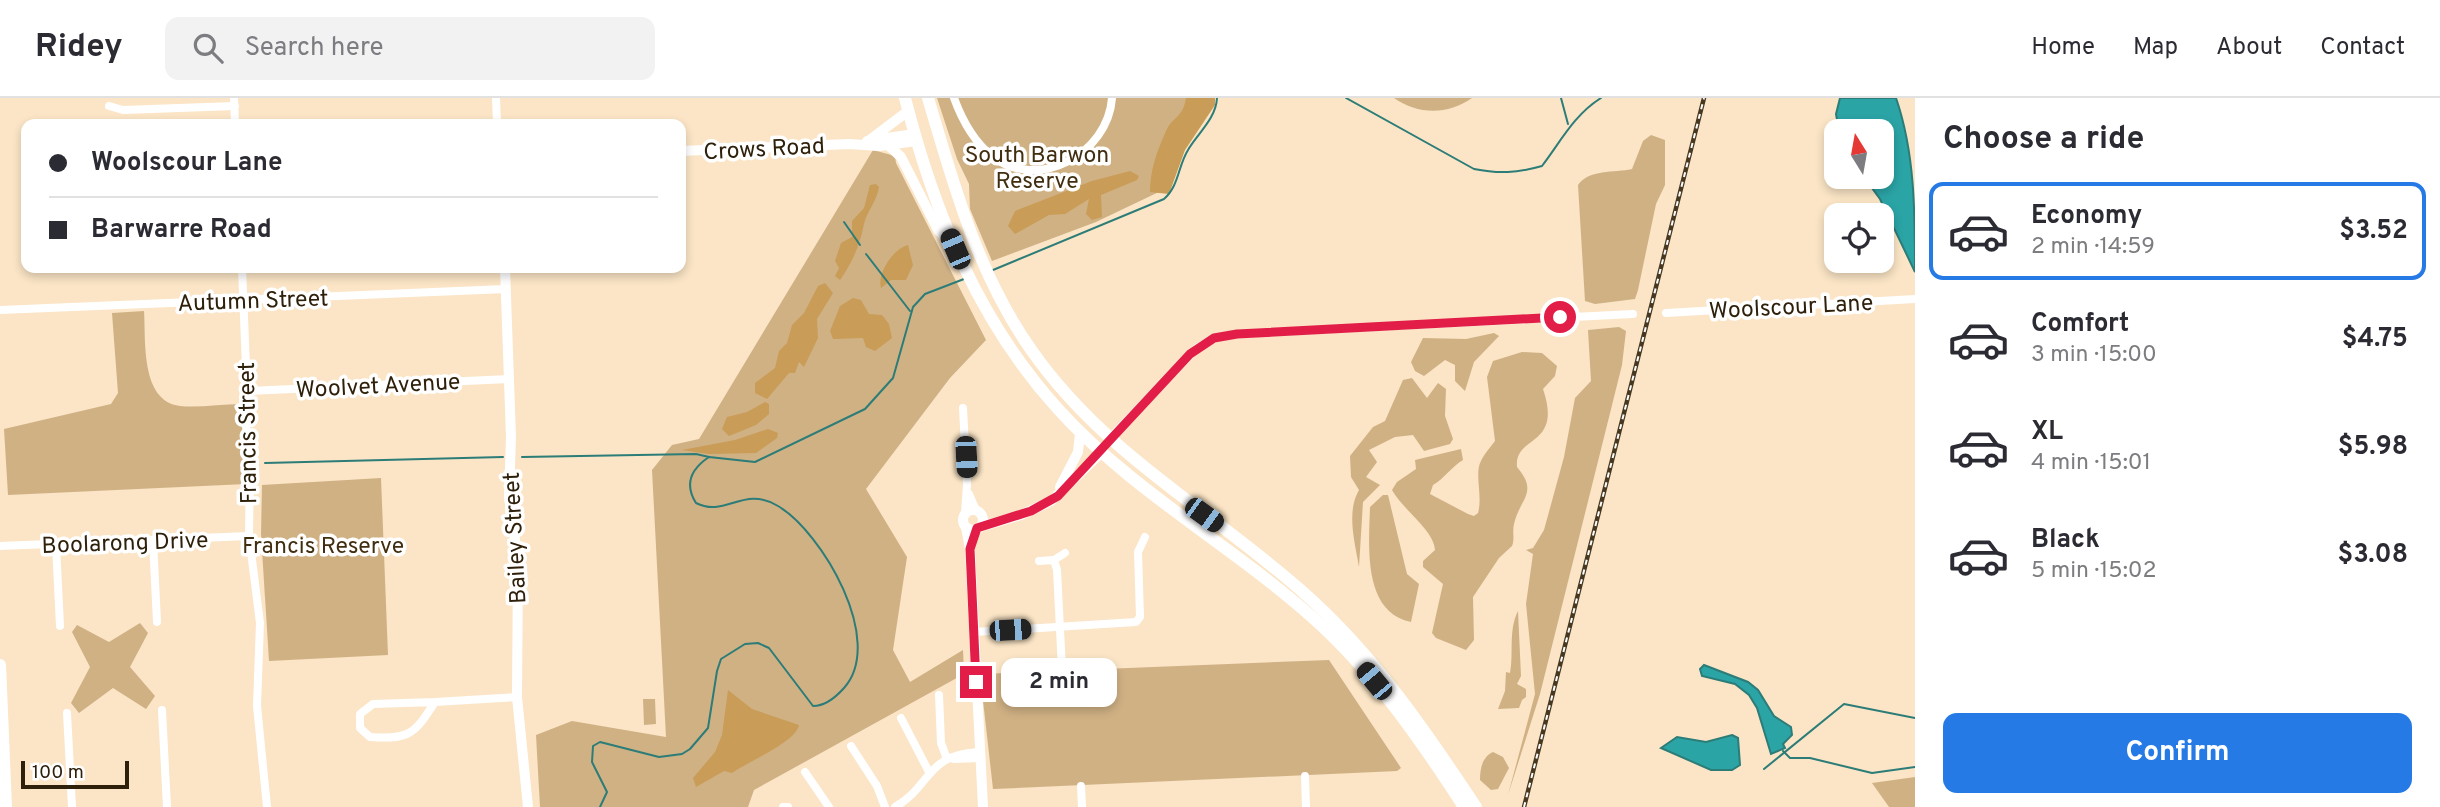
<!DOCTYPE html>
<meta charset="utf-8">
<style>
body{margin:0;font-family:Overpass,sans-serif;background:#f2f2f3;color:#2b2b33;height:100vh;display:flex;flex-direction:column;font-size:26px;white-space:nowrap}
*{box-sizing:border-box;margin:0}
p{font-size:23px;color:#7c7c81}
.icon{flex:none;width:38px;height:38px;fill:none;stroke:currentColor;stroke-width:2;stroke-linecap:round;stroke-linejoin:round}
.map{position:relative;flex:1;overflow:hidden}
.drawer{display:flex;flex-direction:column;background:#fff;width:525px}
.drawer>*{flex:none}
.guide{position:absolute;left:21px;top:21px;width:665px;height:154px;border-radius:14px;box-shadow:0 4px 10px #0003;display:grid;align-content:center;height:154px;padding:0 28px;background:#fff}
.needle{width:46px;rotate:349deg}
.buttons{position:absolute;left:1824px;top:21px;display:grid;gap:14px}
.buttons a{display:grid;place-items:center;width:70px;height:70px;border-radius:14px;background:#fff;box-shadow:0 4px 10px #0003;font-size:35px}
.scale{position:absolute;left:21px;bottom:18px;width:108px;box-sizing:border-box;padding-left:7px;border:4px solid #2e200b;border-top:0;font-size:19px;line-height:24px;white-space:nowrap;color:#2e200b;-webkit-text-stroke:5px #fff;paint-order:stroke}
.end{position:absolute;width:32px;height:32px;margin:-16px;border:9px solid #e11d48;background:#fff;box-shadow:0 0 0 4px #fff}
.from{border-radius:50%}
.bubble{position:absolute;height:49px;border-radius:14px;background:#fff;box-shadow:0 4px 10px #0003;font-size:23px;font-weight:700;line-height:49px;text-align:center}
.car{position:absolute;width:21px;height:42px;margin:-21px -10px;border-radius:9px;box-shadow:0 0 5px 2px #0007;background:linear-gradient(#222 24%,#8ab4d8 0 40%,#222 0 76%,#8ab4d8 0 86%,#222 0)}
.guide b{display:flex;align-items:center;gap:24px;height:66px;font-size:26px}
.guide b+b{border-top:2px solid #e1e1e2}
.guide i{width:18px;height:18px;background:#2b2b33}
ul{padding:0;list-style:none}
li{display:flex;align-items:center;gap:21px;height:98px;margin:0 14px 10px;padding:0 14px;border:4px solid transparent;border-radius:14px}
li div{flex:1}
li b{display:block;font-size:26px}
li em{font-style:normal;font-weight:700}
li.on{border-color:#267ae5}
li>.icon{width:63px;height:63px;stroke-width:1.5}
h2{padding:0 28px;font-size:32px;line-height:84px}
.button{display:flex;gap:14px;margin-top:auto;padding:14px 28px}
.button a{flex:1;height:80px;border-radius:14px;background:#267ae5;color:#fff;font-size:28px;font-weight:700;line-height:80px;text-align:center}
header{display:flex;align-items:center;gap:42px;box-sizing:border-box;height:98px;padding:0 35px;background:#fff;border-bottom:2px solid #e1e1e2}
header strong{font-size:33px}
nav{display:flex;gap:38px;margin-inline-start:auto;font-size:24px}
.search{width:490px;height:63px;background:#f2f2f3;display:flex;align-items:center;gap:18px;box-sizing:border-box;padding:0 24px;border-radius:14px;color:#7c7c81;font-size:26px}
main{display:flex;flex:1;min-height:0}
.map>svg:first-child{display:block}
</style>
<header>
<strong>Ridey</strong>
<div class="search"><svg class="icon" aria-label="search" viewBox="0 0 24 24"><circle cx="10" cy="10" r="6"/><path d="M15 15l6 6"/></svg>Search here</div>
<nav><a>Home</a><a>Map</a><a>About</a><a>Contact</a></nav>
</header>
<main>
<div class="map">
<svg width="1915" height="709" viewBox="0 0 1915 709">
<rect width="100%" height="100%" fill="#fbe5c6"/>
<g fill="#d0b184">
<polygon points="937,0 1206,0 1163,92 1096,124 992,163 970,111 969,86 957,61"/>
<path d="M1394 0H1472C1448 17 1418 17 1394 0Z"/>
<path d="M1651 37 1665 42V87L1656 106 1638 192 1635 201 1595 206 1585 203 1578 87C1589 71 1614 75 1632 71L1643 43Z"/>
<polygon points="873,52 895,58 896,65 986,242 950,280 866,391 907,459 893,552 910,584 963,552 964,576 754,692 748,709 540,709 536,637 572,623 666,639 652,372 672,347 699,341"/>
<path d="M144 213C146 242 140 303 180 308 199 310 221 306 241 306L246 386 8 397 4 331 111 306 118 295 112 215Z"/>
<polygon points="1619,229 1626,233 1622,267 1540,596 1508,697 1535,596 1526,506 1533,456 1526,452 1533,450 1544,432 1564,359 1575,300 1591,283 1588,232"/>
<polygon points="1494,235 1499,238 1474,264 1465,293 1455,283 1455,267 1445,262 1424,278 1415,273 1411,264 1423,240 1466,241"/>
<path d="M1522 254 1542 255 1557 268 1555 278 1543 291C1563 350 1514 336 1517 369 1539 395 1520 400 1514 426 1512 434 1515 441 1512 448L1499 460 1473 499 1474 542 1466 552 1436 540 1432 535 1443 486 1423 469V463L1435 452C1434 432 1403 412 1392 392L1397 384 1416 371 1415 362 1461 351 1463 362C1451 369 1445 380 1433 387L1430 396 1468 416 1474 418 1478 415C1483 398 1474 375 1481 363 1484 356 1490 350 1495 343L1487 279 1493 263Z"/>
<path d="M1412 280 1427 300 1438 285 1446 291 1445 318 1453 341 1450 346 1424 353 1413 337 1395 339 1369 352 1377 364 1366 379 1380 387 1363 404 1359 469C1355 445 1346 414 1359 392L1351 379 1350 358 1373 329 1385 323 1403 282Z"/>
<polygon points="381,380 388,557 269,563 261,436 262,387"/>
<path d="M1383 397H1388L1407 476 1419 486 1411 524C1362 514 1369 447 1370 409Z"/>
<path d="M1518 513 1521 578 1517 586 1526 591V599L1522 602 1519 610 1498 611 1505 593 1506 574 1510 575C1514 555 1508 533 1518 513Z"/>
<polygon points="140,525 148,535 130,569 155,598 146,611 113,590 79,615 71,605 90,569 72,534 77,527 109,544"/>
<polygon points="1329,562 1401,670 1397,673 993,691 980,576"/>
<polygon points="643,601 655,601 656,626 644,627"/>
<path d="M1493 654 1503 659 1509 670 1498 691 1491 692 1480 682C1480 671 1482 659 1493 654Z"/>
<polygon points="1915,679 1915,709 1889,709 1872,685"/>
</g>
<g fill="#c99c57">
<path d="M1186 0H1215V7L1185 52 1169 96 1150 94C1150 72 1157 53 1166 33 1173 18 1183 20 1186 0Z"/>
<polygon points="1130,73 1139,78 1137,82 1101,97 1102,119 1092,122 1086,116 1089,101 1065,116 1049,117 1015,136 1008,128 1015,113 1092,83"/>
<path d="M876 86 879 89C877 103 867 113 864 126 860 147 852 165 840 182L835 178 839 170 835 163 841 145 852 139V123L864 110 870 87Z"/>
<path d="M908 147 913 167 906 182H891L881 190C877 175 893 151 908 147Z"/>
<polygon points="825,185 833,195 817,221 818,240 804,269 799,264 795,275 789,275 767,301 755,295 755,285 775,270 779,253 787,245 792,227 804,215 818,188"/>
<polygon points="853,200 861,202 869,216 882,217 889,226 892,240 875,253 866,249 863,240 833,241 830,233 840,208"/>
<polygon points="765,304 769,306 769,316 756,327 729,338 722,331 727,319 747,314"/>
<polygon points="768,331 778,335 777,340 756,355 709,356 682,352 735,342"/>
<path d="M728 592 752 611 799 627C796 644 749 663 732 675L724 673 696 689 693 680 715 654 722 637Z"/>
</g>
<g fill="#2ba4a6" stroke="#2c7c78" stroke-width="2">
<path d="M1840 0H1896C1915 55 1915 115 1915 174L1880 101 1864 79H1881V33H1839L1836 16Z"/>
<polygon points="1704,567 1748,584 1758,592 1774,618 1791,629 1792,637 1783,646 1785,650 1771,656 1757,610 1749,597 1735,586 1702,578 1700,571"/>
<polygon points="1732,637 1738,640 1740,667 1732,672 1711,672 1661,650 1677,639 1706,644"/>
</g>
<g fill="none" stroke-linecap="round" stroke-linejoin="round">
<g stroke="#2c7c78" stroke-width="2">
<path d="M1346 0 1474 71C1499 76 1517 75 1542 68 1561 43 1574 17 1601 0"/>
<polyline points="1561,0 1568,26"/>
<polyline points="844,124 860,147"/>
<polyline points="866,156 910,213"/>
<path d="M993 172 1164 101C1179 88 1178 68 1188 52 1197 36 1216 21 1217 0"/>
<polyline points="522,359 696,356 709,359"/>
<polyline points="265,365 503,359"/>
<polyline points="1783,653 1790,660 1810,660 1872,675 1915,669"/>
<polyline points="1764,671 1844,606 1915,620"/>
<path d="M600 709 607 694 592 664 593 648 600 644 659 659 682 656 690 651 708 630 717 573 721 561 745 546 758 545 769 550 813 608C825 608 836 599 844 590 886 543 822 434 778 408 743 387 726 420 696 405 684 386 691 371 709 359L755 364 865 311 893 280 913 209 925 196 964 181"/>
</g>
<g stroke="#fff" stroke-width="8">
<polyline points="234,0 235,26"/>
<polyline points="496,0 497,26"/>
<path d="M954 0C962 22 973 43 992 58 1038 94 1108 56 1112 0"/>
<polyline points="109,8 123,12 235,8"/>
<polyline points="242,170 247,293 245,319 250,362 249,438 260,525 257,608 267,709"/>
<polyline points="0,212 506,191"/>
<polyline points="1666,215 1915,201"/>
<polyline points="247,293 509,281"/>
<polyline points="963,310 967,386 965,416"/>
<polyline points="1109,341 1197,250 1214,240 1237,236 1633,216"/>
<polyline points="969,396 976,412"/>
<polyline points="153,443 157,524"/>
<polyline points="56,447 60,528"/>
<polyline points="0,448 249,438"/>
<polyline points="1054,462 1057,472 1062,571"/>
<polyline points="1039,463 1054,462 1065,455"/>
<polyline points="974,534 1136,524 1140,519 1138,454 1145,439"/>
<polyline points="939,597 941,645 947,661"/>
<path d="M435 604 373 606 360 616V630L370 639C410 642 415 635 435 604L517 599"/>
<polyline points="162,612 167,709"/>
<polyline points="67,615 72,709"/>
<polyline points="901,620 929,674"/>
<polyline points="851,648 877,688 885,709"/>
<polyline points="954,661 980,660"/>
<polyline points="805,674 829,709"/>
<polyline points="1305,678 1306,709"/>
<polyline points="1081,688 1082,709"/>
<polyline points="783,709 788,709"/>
<path d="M895 709C932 688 925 656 980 654"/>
</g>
<g stroke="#fff" stroke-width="10">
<polyline points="871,41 908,13"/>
<polyline points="867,43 914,36"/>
<polyline points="889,48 901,59 938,132 955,151"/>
<polyline points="681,53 849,46 879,48 916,43"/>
<polyline points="505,170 511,339 509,399 518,463 517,599 528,709"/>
<polyline points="1060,389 1078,354 1080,335"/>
<circle cx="973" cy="422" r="10"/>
<polyline points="966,429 970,451 983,709"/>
<polyline points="980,429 1021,417 1051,403 1101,355"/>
</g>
<g stroke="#fff" stroke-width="12">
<path d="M905 0C934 114 978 223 1058 311 1132 393 1230 446 1312 519 1373 573 1420 641 1464 709"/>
<path d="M928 0C954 88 978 177 1032 253 1105 357 1211 412 1304 495 1373 556 1425 632 1476 709"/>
<polyline points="0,567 6,709"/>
</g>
<defs>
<polyline id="rail" points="1524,709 1704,0"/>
</defs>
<use href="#rail" stroke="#473822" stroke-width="4.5"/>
<use href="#rail" stroke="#fff" stroke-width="2" stroke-dasharray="5" stroke-linecap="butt"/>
</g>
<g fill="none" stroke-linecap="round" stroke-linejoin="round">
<polyline stroke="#e11d48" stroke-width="9" points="976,584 970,451 977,430 1031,413 1058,398 1190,256 1214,240 1237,236 1560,219"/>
</g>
<g text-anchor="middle" stroke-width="7" stroke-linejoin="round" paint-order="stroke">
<g font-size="23" fill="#2e200b" stroke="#fff">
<text transform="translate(764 50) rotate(-3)" y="8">Crows Road</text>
<text transform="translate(253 202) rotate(-2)" y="8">Autumn Street</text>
<text transform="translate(1791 208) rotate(-3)" y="8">Woolscour Lane</text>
<text transform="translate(378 287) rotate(-3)" y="8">Woolvet Avenue</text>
<text transform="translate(247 335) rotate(-91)" y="8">Francis Street</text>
<text transform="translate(514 440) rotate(-93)" y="8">Bailey Street</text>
<text transform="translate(125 444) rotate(-2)" y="8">Boolarong Drive</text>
</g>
<g font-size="23" fill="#412e10" stroke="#fff">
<text x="1037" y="64">South Barwon<tspan x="1037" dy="26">Reserve</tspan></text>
<text x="323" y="455">Francis Reserve</text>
</g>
</g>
</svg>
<div class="buttons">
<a><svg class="needle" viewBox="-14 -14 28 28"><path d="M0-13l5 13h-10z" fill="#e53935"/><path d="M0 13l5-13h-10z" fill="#7c7c81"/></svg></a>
<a><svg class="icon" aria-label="locate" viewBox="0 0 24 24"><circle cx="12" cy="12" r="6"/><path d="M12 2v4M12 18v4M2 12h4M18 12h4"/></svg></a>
</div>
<div class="scale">100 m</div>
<i class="end from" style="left:1560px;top:219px"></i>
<i class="end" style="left:976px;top:584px"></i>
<div class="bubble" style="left:1001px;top:560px;width:116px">2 min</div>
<i class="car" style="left:955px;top:151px;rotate:337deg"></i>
<i class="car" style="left:966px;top:359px;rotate:177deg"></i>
<i class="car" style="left:1204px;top:417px;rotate:126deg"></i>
<i class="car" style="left:1010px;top:532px;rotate:87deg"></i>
<i class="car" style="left:1374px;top:583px;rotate:320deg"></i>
<div class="guide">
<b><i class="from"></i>Woolscour Lane</b>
<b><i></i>Barwarre Road</b>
</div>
</div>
<section class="drawer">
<h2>Choose a ride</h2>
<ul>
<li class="on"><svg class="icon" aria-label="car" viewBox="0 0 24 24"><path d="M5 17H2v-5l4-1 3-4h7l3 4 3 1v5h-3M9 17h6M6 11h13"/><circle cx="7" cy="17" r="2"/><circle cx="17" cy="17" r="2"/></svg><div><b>Economy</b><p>2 min · 14:59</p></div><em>$3.52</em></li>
<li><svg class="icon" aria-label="car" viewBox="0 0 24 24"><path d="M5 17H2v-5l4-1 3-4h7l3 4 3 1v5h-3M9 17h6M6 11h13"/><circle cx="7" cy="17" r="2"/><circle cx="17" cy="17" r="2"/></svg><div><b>Comfort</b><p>3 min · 15:00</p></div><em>$4.75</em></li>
<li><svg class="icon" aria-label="car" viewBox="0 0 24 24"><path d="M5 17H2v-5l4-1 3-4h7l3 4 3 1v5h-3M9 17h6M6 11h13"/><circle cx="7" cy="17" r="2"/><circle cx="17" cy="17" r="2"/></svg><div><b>XL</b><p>4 min · 15:01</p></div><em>$5.98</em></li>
<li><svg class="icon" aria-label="car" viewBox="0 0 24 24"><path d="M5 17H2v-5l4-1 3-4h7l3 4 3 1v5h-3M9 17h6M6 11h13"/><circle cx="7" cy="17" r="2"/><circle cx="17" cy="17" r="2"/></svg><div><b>Black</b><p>5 min · 15:02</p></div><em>$3.08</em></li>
</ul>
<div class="button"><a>Confirm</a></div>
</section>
</main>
